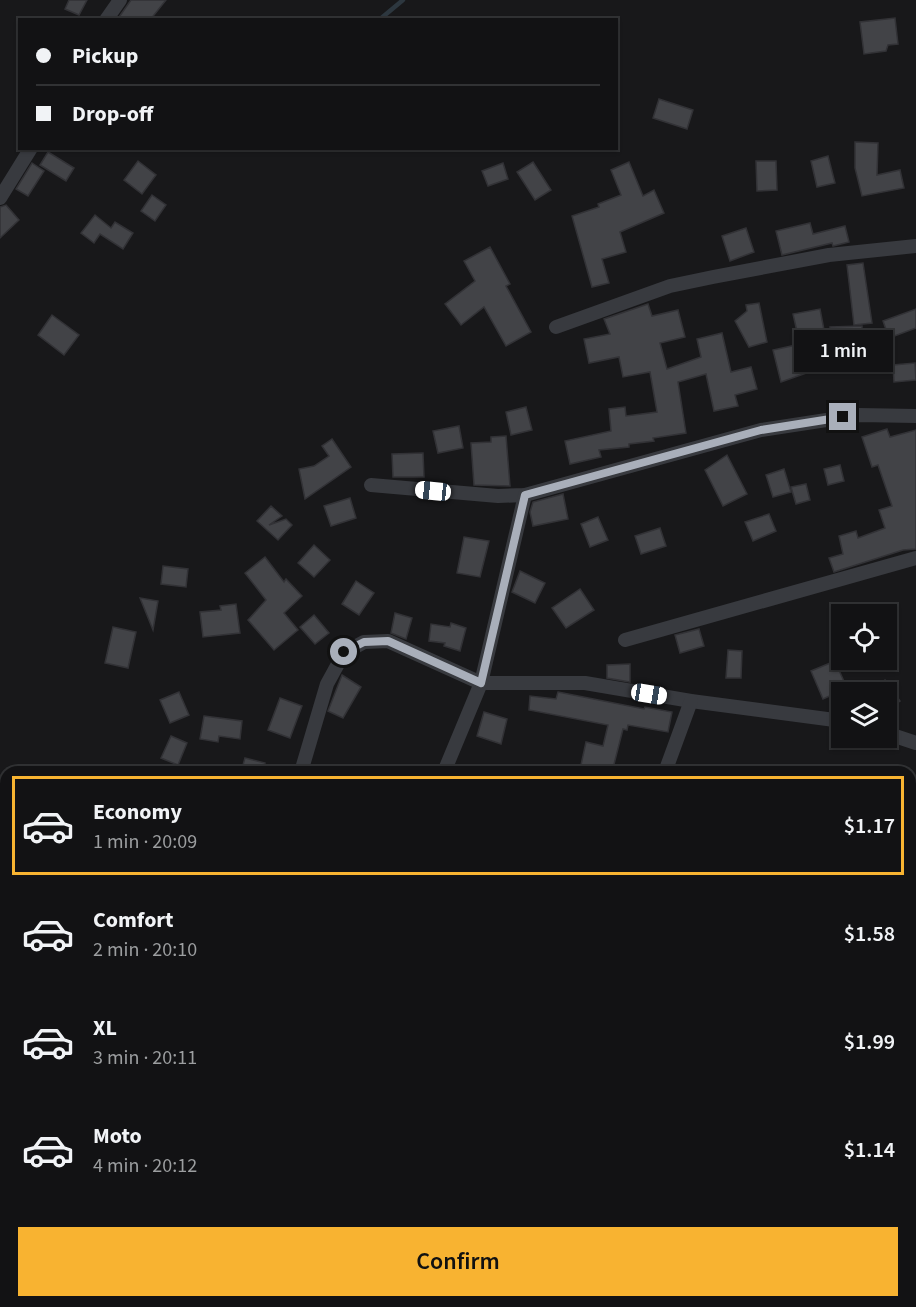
<!DOCTYPE html>
<meta charset="utf-8">
<style>
body{margin:0;font-family:"Source Sans 3",sans-serif;background:#1b1b1d;color:#f1f3f6;height:100vh;display:flex;flex-direction:column;font-size:22px;white-space:nowrap}
*{box-sizing:border-box;margin:0}
p{font-size:20px;color:#9c9ea0}
.icon{flex:none;width:33px;height:33px;fill:none;stroke:currentColor;stroke-width:2;stroke-linecap:round;stroke-linejoin:round}
.map{position:relative;flex:1;overflow:hidden}
.drawer{position:absolute;left:0px;top:766px;width:916px;height:542px;display:flex;flex-direction:column;background:#121214;border-radius:18px 18px 0 0;box-shadow:0 2px 4px #0004,0 0 0 2px #313234}
.drawer>*{flex:none}
.top-card{position:absolute;left:18px;top:18px;width:600px;height:132px;border-radius:0px;box-shadow:0 2px 4px #0004,0 0 0 2px #313234;display:grid;align-content:center;height:132px;padding:0 18px;background:#121214}
.fabs{position:absolute;left:831px;top:604px;display:grid;gap:12px}
.fabs a{display:grid;place-items:center;width:66px;height:66px;border-radius:0px;background:#121214;box-shadow:0 2px 4px #0004,0 0 0 2px #313234;font-size:30px}
.end{position:absolute;width:27px;height:27px;margin:-14px;border:8px solid #a9afba;background:#111;box-shadow:0 0 0 3px #111}
.from{border-radius:50%}
.bubble{position:absolute;height:42px;border-radius:0px;background:#121214;box-shadow:0 2px 4px #0004,0 0 0 2px #313234;font-size:20px;font-weight:600;line-height:42px;text-align:center}
.car{position:absolute;width:18px;height:36px;margin:-18px -9px;border-radius:8px;box-shadow:0 0 4px 2px #0007;background:linear-gradient(#fff 24%,#345 0 40%,#fff 0 76%,#345 0 86%,#fff 0)}
.top-card b{display:flex;align-items:center;gap:21px;height:57px;font-size:22px}
.top-card b+b{border-top:2px solid #313234}
.top-card i{width:15px;height:15px;background:#f1f3f6}
ul{padding:10px 0 0;list-style:none}
li{display:flex;align-items:center;gap:18px;height:99px;margin:0 12px 9px;padding:0 6px;border:3px solid transparent;border-radius:0px}
li div{flex:1}
li b{display:block;font-size:22px}
li em{font-style:normal;font-weight:600}
li.on{border-color:#f8b331}
li>.icon{width:54px;height:54px;stroke-width:1.5}
.cta{display:flex;gap:12px;margin-top:auto;padding:12px 18px}
.cta a{flex:1;height:69px;border-radius:0px;background:#f8b331;color:#111;font-size:24px;font-weight:600;line-height:69px;text-align:center}
.map>svg:first-child{display:block}
</style>
<div class="map">
<svg width="916" height="1307" viewBox="0 0 916 1307">
<rect width="100%" height="100%" fill="#18181a"/>
<g fill="none" stroke-linecap="round" stroke-linejoin="round">
<polyline stroke="#2d373f" stroke-width="4.5" points="379,20 403,0"/>
</g>
<g fill="#424347" stroke="#323236" stroke-width="1.5">
<polygon points="69,0 87,0 79,15 65,9"/>
<polygon points="131,0 166,0 150,20 117,20"/>
<polygon points="895,18 898,44 888,45 886,51 864,54 860,22"/>
<polygon points="659,99 693,110 687,129 653,118"/>
<polygon points="855,142 878,143 877,175 900,170 904,188 862,196 855,168"/>
<polygon points="48,152 74,168 66,181 40,165"/>
<polygon points="828,156 835,183 817,187 811,161"/>
<polygon points="138,161 156,175 142,194 124,180"/>
<polygon points="756,161 776,161 777,190 757,191"/>
<polygon points="533,162 551,190 535,200 517,172"/>
<polygon points="629,162 643,196 654,190 664,213 620,232 626,252 602,259 609,283 592,287 572,216 599,207 598,204 621,195 611,170"/>
<polygon points="32,163 44,171 28,196 16,189"/>
<polygon points="503,163 508,179 488,186 482,171"/>
<polygon points="152,195 166,205 155,221 141,211"/>
<polygon points="6,205 19,220 0,238 0,207"/>
<polygon points="95,215 111,228 115,222 133,233 123,249 100,234 94,243 81,233"/>
<polygon points="810,223 813,234 845,226 849,242 833,246 832,243 782,255 776,231"/>
<polygon points="746,228 754,252 730,261 722,236"/>
<polygon points="490,247 510,284 506,286 531,332 506,346 484,307 461,325 445,304 475,281 464,261"/>
<polygon points="863,263 872,323 854,325 847,265"/>
<polygon points="759,303 767,342 749,347 735,321 747,311 746,305"/>
<polygon points="648,304 652,316 678,310 685,337 660,343 667,369 701,357 697,339 722,333 731,372 751,367 757,389 735,395 738,406 714,411 706,374 678,382 686,433 653,438 654,441 629,444 629,447 599,450 601,457 570,464 565,441 611,431 609,409 625,407 626,416 657,412 650,372 623,377 619,357 589,363 584,339 610,334 604,319"/>
<polygon points="820,309 824,330 798,336 793,314"/>
<polygon points="916,309 916,328 889,338 883,321"/>
<polygon points="52,315 79,335 64,355 38,335"/>
<polygon points="862,326 862,363 831,363 830,327"/>
<polygon points="805,343 812,371 781,382 773,350"/>
<polygon points="915,363 916,380 894,382 893,365"/>
<polygon points="526,407 532,430 511,435 506,412"/>
<polygon points="459,426 463,448 438,453 433,431"/>
<polygon points="887,429 890,437 916,430 916,549 903,550 834,572 829,558 843,554 839,536 856,531 858,538 885,528 879,510 892,506 878,465 872,467 862,437"/>
<polygon points="506,436 510,486 474,485 471,443 491,442 491,437"/>
<polygon points="332,439 351,467 305,499 299,469 314,466 329,456 322,446"/>
<polygon points="423,453 424,477 393,477 392,454"/>
<polygon points="727,455 747,494 723,506 705,470"/>
<polygon points="840,465 844,481 828,485 824,469"/>
<polygon points="784,469 791,492 773,497 766,475"/>
<polygon points="806,484 810,500 796,504 791,487"/>
<polygon points="563,494 568,519 533,526 530,512 533,502"/>
<polygon points="350,498 356,518 331,526 324,506"/>
<polygon points="271,506 282,516 269,525 286,519 292,525 278,540 257,521"/>
<polygon points="769,514 776,531 753,541 745,522"/>
<polygon points="598,517 608,540 590,547 581,524"/>
<polygon points="660,528 666,546 641,554 635,536"/>
<polygon points="464,537 489,541 480,577 457,573"/>
<polygon points="314,545 330,560 314,577 298,563"/>
<polygon points="265,557 284,582 286,579 302,596 284,613 298,630 274,650 248,620 266,600 245,573"/>
<polygon points="163,566 188,569 186,587 161,584"/>
<polygon points="520,571 545,583 535,603 512,592"/>
<polygon points="356,581 374,593 359,615 342,604"/>
<polygon points="580,589 594,610 566,628 552,608"/>
<polygon points="140,598 158,601 153,630"/>
<polygon points="236,604 240,633 203,637 200,612 221,610 220,606"/>
<polygon points="395,613 412,618 406,639 391,633"/>
<polygon points="314,615 329,633 315,644 300,627"/>
<polygon points="451,623 466,628 460,651 444,646 445,643 429,641 431,624 450,627"/>
<polygon points="113,627 136,632 128,668 105,663"/>
<polygon points="699,629 704,646 680,653 675,635"/>
<polygon points="728,650 742,651 741,678 726,678"/>
<polygon points="835,661 849,693 836,693 823,699 811,671"/>
<polygon points="630,664 630,682 607,678 607,665"/>
<polygon points="342,675 361,687 343,718 328,711"/>
<polygon points="885,680 900,701 886,710 886,693 866,693"/>
<polygon points="179,692 189,715 170,723 160,700"/>
<polygon points="558,692 644,709 645,707 672,712 668,732 628,725 627,730 623,729 612,772 581,765 586,742 603,746 608,725 529,710 530,696 556,699"/>
<polygon points="280,698 302,706 290,738 268,730"/>
<polygon points="484,712 507,719 501,744 477,736"/>
<polygon points="204,716 242,721 240,739 219,736 218,742 200,739"/>
<polygon points="171,736 187,743 178,765 161,758"/>
<polygon points="245,758 265,763 263,772 241,772"/>
</g>
<g fill="none" stroke-linecap="round" stroke-linejoin="round">
<g stroke="#383a3f" stroke-width="14">
<polyline points="106,20 120,0"/>
<polyline points="0,198 31,148"/>
<polyline points="556,327 670,286 713,277 829,255 916,246"/>
<polyline points="371,485 498,496 525,495 761,430 859,415 916,416"/>
<polyline points="625,640 916,558"/>
<polyline points="886,733 916,743"/>
<polyline points="301,772 327,684 344,653 364,642 388,641 481,683 585,683 691,701 842,721"/>
<polyline points="444,772 481,683 525,495"/>
<polyline points="665,772 691,701"/>
<polyline points="910,1172 916,1173"/>
<polyline points="77,1302 80,1307"/>
<polyline points="262,1307 264,1302"/>
<polyline points="758,1307 758,1302"/>
</g>
</g>
<g fill="none" stroke-linecap="round" stroke-linejoin="round">
<polyline stroke="#a9afba" stroke-width="8" points="344,652 364,642 388,641 481,683 525,495 761,430 843,417"/>
</g>
</svg>
<div class="fabs">
<a><svg class="icon" aria-label="locate" viewBox="0 0 24 24"><circle cx="12" cy="12" r="6"/><path d="M12 2v4M12 18v4M2 12h4M18 12h4"/></svg></a>
<a><svg class="icon" aria-label="layers" viewBox="0 0 24 24"><path d="M12 4l9 5-9 5-9-5zM3 14l9 5 9-5"/></svg></a>
</div>
<i class="end from" style="left:344px;top:652px"></i>
<i class="end" style="left:843px;top:417px"></i>
<div class="bubble" style="left:794px;top:330px;width:99px">1 min</div>
<i class="car" style="left:433px;top:491px;rotate:276deg"></i>
<i class="car" style="left:649px;top:694px;rotate:99deg"></i>
<div class="top-card">
<b><i class="from"></i>Pickup</b>
<b><i></i>Drop-off</b>
</div>
<section class="drawer">
<ul>
<li class="on"><svg class="icon" aria-label="car" viewBox="0 0 24 24"><path d="M5 17H2v-5l4-1 3-4h7l3 4 3 1v5h-3M9 17h6M6 11h13"/><circle cx="7" cy="17" r="2"/><circle cx="17" cy="17" r="2"/></svg><div><b>Economy</b><p>1 min · 20:09</p></div><em>$1.17</em></li>
<li><svg class="icon" aria-label="car" viewBox="0 0 24 24"><path d="M5 17H2v-5l4-1 3-4h7l3 4 3 1v5h-3M9 17h6M6 11h13"/><circle cx="7" cy="17" r="2"/><circle cx="17" cy="17" r="2"/></svg><div><b>Comfort</b><p>2 min · 20:10</p></div><em>$1.58</em></li>
<li><svg class="icon" aria-label="car" viewBox="0 0 24 24"><path d="M5 17H2v-5l4-1 3-4h7l3 4 3 1v5h-3M9 17h6M6 11h13"/><circle cx="7" cy="17" r="2"/><circle cx="17" cy="17" r="2"/></svg><div><b>XL</b><p>3 min · 20:11</p></div><em>$1.99</em></li>
<li><svg class="icon" aria-label="car" viewBox="0 0 24 24"><path d="M5 17H2v-5l4-1 3-4h7l3 4 3 1v5h-3M9 17h6M6 11h13"/><circle cx="7" cy="17" r="2"/><circle cx="17" cy="17" r="2"/></svg><div><b>Moto</b><p>4 min · 20:12</p></div><em>$1.14</em></li>
</ul>
<div class="cta"><a>Confirm</a></div>
</section>
</div>
